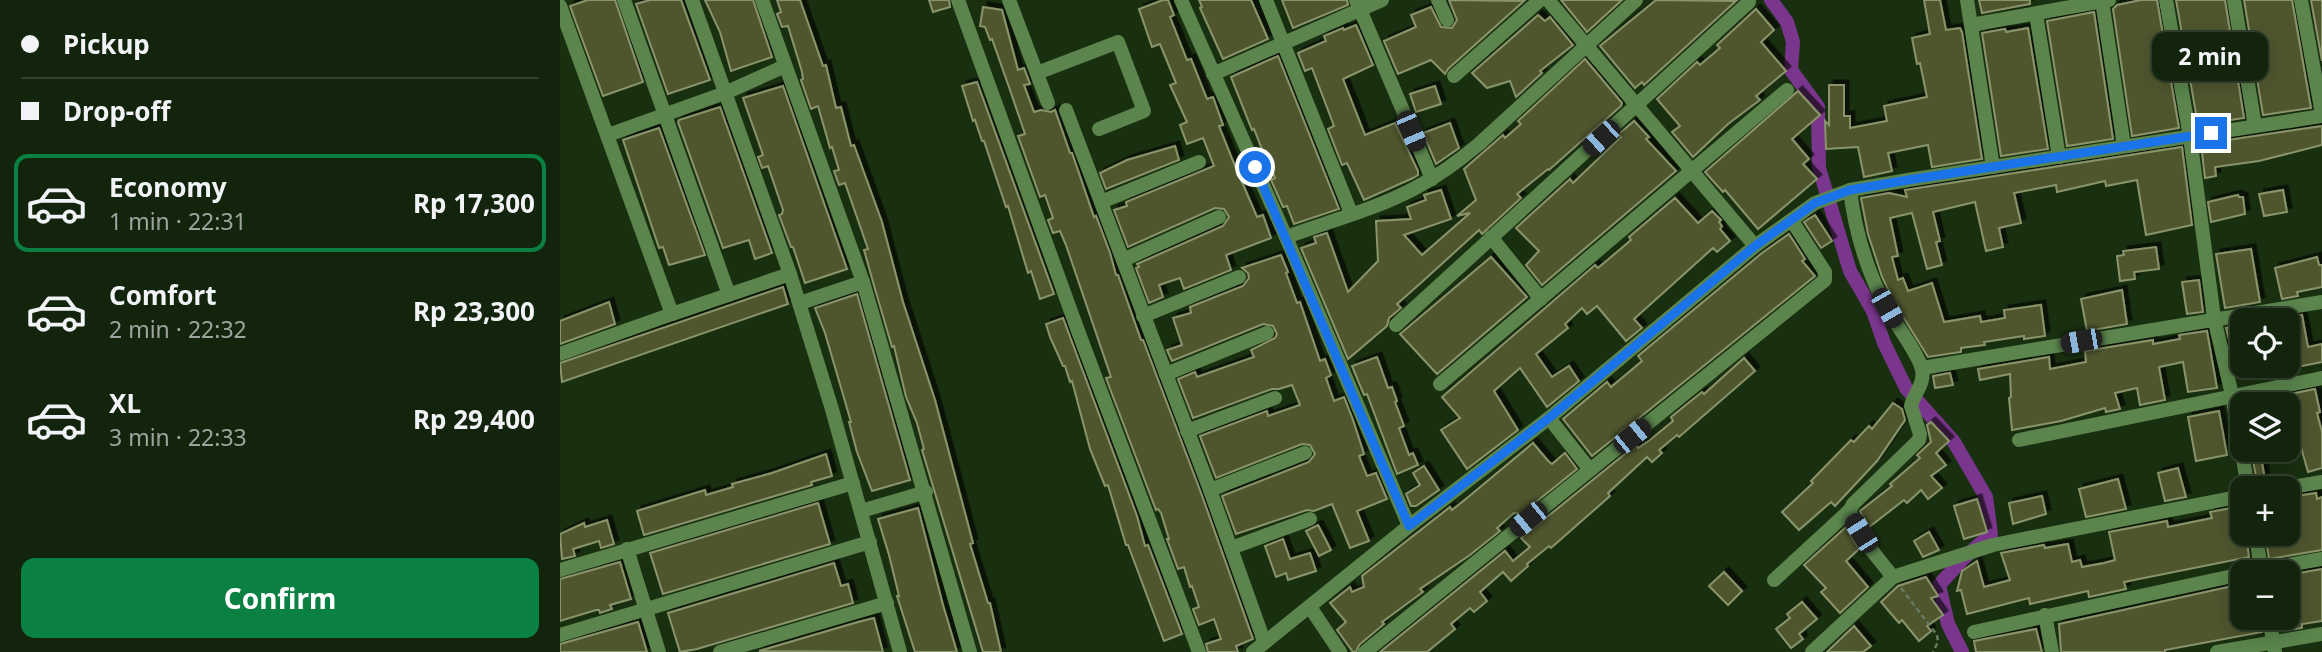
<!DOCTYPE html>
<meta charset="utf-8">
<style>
body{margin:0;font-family:"Noto Sans",sans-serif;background:#20301a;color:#f1f3f6;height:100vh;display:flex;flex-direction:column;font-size:26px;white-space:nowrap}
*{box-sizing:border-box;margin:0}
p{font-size:23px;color:#9da49d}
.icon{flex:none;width:38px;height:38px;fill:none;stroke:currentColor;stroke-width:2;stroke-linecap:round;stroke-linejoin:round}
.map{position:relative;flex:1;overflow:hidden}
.drawer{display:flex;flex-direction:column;background:#13240c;width:560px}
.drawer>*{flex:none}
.guide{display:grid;align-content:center;height:154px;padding:0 21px;background:#13240c}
.fabs{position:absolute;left:1670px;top:308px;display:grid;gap:14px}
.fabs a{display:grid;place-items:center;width:70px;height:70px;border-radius:14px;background:#13240c;box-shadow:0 4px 18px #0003,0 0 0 2px #32412d;font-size:35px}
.end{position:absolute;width:32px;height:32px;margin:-16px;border:9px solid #1a73e8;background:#fff;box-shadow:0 0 0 4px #fff}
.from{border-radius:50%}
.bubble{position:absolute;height:49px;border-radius:14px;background:#13240c;box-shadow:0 4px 18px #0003,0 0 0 2px #32412d;font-size:23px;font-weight:700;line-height:49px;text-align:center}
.car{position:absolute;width:21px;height:42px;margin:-21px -10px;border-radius:9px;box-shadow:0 0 5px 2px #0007;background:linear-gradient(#222 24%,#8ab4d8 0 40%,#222 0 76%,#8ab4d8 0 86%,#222 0)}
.guide b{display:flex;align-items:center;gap:24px;height:66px;font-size:26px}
.guide b+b{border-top:2px solid #32412d}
.guide i{width:18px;height:18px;background:#f1f3f6}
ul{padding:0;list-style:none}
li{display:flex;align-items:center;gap:21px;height:98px;margin:0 14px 10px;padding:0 7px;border:4px solid transparent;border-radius:14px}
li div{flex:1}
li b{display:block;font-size:26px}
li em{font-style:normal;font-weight:700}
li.active{border-color:#0b8043}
li>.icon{width:63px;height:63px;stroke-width:1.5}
.action{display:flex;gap:14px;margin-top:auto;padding:14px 21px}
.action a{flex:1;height:80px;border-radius:14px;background:#0b8043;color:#fff;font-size:28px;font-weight:700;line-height:80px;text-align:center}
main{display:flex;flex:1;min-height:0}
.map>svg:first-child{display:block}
</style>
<main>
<section class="drawer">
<div class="guide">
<b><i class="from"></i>Pickup</b>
<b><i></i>Drop-off</b>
</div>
<ul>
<li class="active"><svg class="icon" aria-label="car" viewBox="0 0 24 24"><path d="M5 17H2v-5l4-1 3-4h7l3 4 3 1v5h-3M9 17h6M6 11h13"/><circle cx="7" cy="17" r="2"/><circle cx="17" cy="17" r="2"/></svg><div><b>Economy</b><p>1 min · 22:31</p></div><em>Rp 17,300</em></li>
<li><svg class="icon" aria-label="car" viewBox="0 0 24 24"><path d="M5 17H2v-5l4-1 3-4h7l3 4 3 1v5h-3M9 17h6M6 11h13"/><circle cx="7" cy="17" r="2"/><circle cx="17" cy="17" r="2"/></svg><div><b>Comfort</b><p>2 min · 22:32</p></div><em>Rp 23,300</em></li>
<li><svg class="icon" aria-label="car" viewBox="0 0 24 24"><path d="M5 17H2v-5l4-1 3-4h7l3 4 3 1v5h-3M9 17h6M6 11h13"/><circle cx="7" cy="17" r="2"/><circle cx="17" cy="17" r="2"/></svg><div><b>XL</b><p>3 min · 22:33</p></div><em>Rp 29,400</em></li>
</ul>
<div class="action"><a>Confirm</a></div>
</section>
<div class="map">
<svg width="1762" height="652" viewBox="0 0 1762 652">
<defs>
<filter id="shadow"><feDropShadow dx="4.5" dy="-4.5" stdDeviation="0" flood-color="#0009"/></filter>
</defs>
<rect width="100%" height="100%" fill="#193010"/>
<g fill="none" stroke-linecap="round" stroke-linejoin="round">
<polyline stroke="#7a368d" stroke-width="14" points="1211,0 1227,22 1233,42 1231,70 1258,107 1259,168 1290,271 1313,311 1324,343 1346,388 1394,442 1426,497 1431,534 1405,557 1379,585 1388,624 1402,652"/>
</g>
<g fill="#4f572f" stroke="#8a946a" stroke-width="2" filter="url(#shadow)">
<polygon points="28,0 55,0 83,82 43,96 10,6"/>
<polygon points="90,0 121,0 150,80 108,94 76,4"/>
<polygon points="145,0 193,0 212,57 171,71 160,32"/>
<polygon points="217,0 240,0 263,66 266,65 276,108 281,107 291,146 294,145 322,222 343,302 375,400 413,543 410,544 428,603 430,603 441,652 423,652 362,450 364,449 357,423 346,397 334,346 332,347 315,289 304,250 308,249 285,183 279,185 274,171 279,170 272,147 270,148 258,106 251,109 241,80 243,79 242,72 228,26 222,27 217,14 221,12"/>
<polygon points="369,0 389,0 390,7 373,12"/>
<polygon points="603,0 608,0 614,15 610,17 627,60 631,59 647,99 653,97 663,125 659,126 673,161 697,217 703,215 711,238 666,255 671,270 624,289 620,278 599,285 603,297 589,303 576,268 579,267 577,264 663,226 669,217 664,209 655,208 568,247 554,210 567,206 566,202 654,166 643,138 627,144 620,125 627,122 610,85 616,83 600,44 592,47 579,9"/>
<polygon points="639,0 691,0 708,39 663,59 640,8 642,7"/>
<polygon points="722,0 787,0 788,5 733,28"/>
<polygon points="889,0 964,1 888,69 885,74 871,60 838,74 824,41 856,27 851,15 871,7 881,27 892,28 897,20"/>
<polygon points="1001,0 1062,0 1027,32"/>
<polygon points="1096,0 1176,1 1084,85 1082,82 1075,88 1040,46"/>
<polygon points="1364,0 1380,0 1386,30 1400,28 1402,32 1422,159 1372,167 1368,145 1328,153 1332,171 1304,177 1298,147 1266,149 1265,121 1269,125 1269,85 1284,85 1284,116 1290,116 1290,128 1327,121 1324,106 1367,97 1360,63 1357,64 1352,38 1370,34"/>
<polygon points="1419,0 1470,0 1470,4 1422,13"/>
<polygon points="1581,0 1597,0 1619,128 1572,136 1553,9 1557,5"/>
<polygon points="1616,0 1665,0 1684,118 1638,125"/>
<polygon points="1684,0 1732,0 1751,108 1703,115"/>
<polygon points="1751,0 1762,0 1762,61"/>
<polygon points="423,7 442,10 458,70 464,68 470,84 464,85 474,112 481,110 491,112 495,110 510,153 512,153 534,217 536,216 550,253 556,275 558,275 581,340 583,340 641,493 693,639 676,646 678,652 648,652 646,644 661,639 654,619 639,625 633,609 639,607 632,586 630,587 624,567 618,569 607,539 609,539 601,513 598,509 596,510 546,378 551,377 506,245 500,231 493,233 488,220 493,218 485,195 480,197 458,136 465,134 450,90 432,39 430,40 425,27 420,26"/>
<polygon points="1196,9 1214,30 1201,42 1226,71 1196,96 1200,100 1168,124 1133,157 1112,132 1120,126 1097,99 1137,62 1140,65 1160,48 1157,45"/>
<polygon points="1534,12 1553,139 1507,146 1487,21"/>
<polygon points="978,15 985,21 990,17 1013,45 980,71 982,73 956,97 950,81 927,88 912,73"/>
<polygon points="796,25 813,65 783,79 805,135 835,123 858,171 858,175 853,178 804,200 787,163 782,165 768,129 774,126 752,68 745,71 738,53 766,41 764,36 783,28 784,30"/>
<polygon points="1468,28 1488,149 1441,156 1422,33 1445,29 1446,32"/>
<polygon points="718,56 779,209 734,224 727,206 723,207 711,180 715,178 705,151 703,152 694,129 692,130 671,77"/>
<polygon points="1025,59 1062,103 1061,106 989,170 988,169 957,194 961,198 922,234 919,230 863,281 837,304 841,308 829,318 827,326 788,359 741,248 756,243 754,237 767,233 788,292 818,261 816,221 851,219 847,207 866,200 864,195 881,190 891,219 844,235 862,255 910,213 897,216 916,200 904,169 943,135 945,138 961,124 958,121"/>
<polygon points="417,82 494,294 480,299 471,271 468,273 448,206 446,207 424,141 422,141 415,120 413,121 402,86"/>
<polygon points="223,86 287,269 245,283 233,247 231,247 219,215 222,214 223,210 208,166 202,168 198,157 203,155 183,98"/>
<polygon points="875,86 881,104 856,112 850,94"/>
<polygon points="1238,91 1260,115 1232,139 1249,159 1243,164 1257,179 1198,229 1165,190 1163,192 1145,172"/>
<polygon points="160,107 212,253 195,259 189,240 163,248 118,122 119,120"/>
<polygon points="1074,121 1089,137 1086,139 1116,171 982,285 966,265 979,251 956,228 1010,179 1013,183 1061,137 1059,134"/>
<polygon points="890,123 899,148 876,164 863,133"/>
<polygon points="1762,126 1762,145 1699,161 1655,167 1656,176 1645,178 1641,144"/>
<polygon points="99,128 145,255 109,265 103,247 99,248 63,140"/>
<polygon points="615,146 619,160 546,189 540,173 567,160"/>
<polygon points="1622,147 1632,225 1586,235 1577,180 1546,186 1545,181 1497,192 1496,185 1454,193 1461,223 1439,228 1443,247 1426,251 1415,202 1373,212 1380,241 1376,242 1382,265 1367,269 1352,213 1330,218 1338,256 1332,257 1338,280 1343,278 1348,291 1372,283 1384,322 1420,316 1421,322 1445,318 1444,310 1481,305 1485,336 1464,339 1464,336 1424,342 1425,345 1401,348 1401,352 1368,357 1335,304 1322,277 1308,234 1301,198 1329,193 1347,197 1345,190"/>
<polygon points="1723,190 1727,212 1704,216 1699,194"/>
<polygon points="1678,195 1679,197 1683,197 1685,214 1651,222 1648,202"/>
<polygon points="1115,198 1138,223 1152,211 1161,220 1159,222 1162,226 1160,229 1170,241 1157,252 1153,248 1074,319 1082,328 1066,341 1037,306 1027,314 1022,308 1005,324 1008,328 976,354 992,377 1009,366 1019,381 987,407 960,368 934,391 958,430 907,469 881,430 900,418 882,397 1035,265 1038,268 1071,240 1069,237"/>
<polygon points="1255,215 1272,241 1261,248 1244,222"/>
<polygon points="1229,234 1245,259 1242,261 1255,276 1032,456 1003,419 1047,382 1051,387 1082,361 1078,356 1202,253"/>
<polygon points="1596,247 1599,269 1574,272 1575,279 1560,281 1557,256 1564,255 1563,251"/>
<polygon points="1691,249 1700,302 1665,308 1656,254"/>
<polygon points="721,255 728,272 726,273 737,303 740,302 760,361 765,359 771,375 766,378 774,401 784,397 793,420 804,454 799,456 807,476 816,473 827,499 797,511 809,541 790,548 772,504 754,511 747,510 676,534 662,496 749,462 755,454 750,445 742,444 656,478 640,436 707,411 708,416 740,405 732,385 719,389 712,389 633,418 618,379 635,372 637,377 694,357 691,350 715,338 717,334 713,326 703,324 612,361 607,350 622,345 613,318 631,313 630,307 683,286 689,278 688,273 682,268"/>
<polygon points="931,257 967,297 877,374 840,334"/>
<polygon points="1757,257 1759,265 1762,265 1762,287 1737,292 1738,296 1722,299 1715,268"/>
<polygon points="1639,280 1643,312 1627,314 1622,282"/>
<polygon points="223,287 228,304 2,382 0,363"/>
<polygon points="1562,290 1567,324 1527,331 1521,299"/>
<polygon points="297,294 350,480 312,491 297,452 289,422 291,422 265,333 255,308"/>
<polygon points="49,302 55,324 0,344 0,321"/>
<polygon points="1742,315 1748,347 1762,344 1762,362 1727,369 1727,350 1733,348 1726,318"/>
<polygon points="503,318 577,516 585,546 588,545 622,634 604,641 568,545 566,545 548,485 545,486 530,449 512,381 510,382 505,366 503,366 490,337 486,324"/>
<polygon points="1680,325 1682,353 1673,355 1666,328"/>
<polygon points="1647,331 1657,388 1628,392 1623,362 1599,367 1605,400 1580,405 1577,388 1555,393 1560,409 1546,412 1545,408 1501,421 1452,430 1449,398 1451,397 1450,374 1420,380 1418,369 1489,357 1490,369 1526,362 1525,351 1593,340 1593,344 1620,339 1619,335"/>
<polygon points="817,357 828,388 832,387 837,401 835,402 844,426 839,428 849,455 853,453 858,465 837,474 807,394 804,395 792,366"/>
<polygon points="1184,358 1195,371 1119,437 1117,435 1099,450 1102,453 1092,462 1087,457 1048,493 1050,496 991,548 989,546 967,564 968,566 951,581 943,572 920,592 927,601 914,612 910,608 891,624 895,629 867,652 820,652 945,551 953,561 970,547 961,538 1076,445 1078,448 1090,440 1113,421 1111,417 1142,392 1144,394"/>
<polygon points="1679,366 1712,366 1713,370 1681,378"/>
<polygon points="1390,373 1393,385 1375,388 1373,376"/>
<polygon points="1755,389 1760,412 1757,413 1762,432 1762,468 1748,472 1733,419 1727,420 1727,404 1697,404 1696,401"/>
<polygon points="1333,403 1342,409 1345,420 1317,461 1275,506 1271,502 1239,530 1222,512 1253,483 1251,481 1291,440 1294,442 1309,426 1312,429"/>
<polygon points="1659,411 1667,455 1636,461 1628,417"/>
<polygon points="1371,422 1389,441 1376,453 1386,465 1371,476 1382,488 1368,499 1361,490 1347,503 1344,500 1308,528 1300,511 1332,486 1330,484 1360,458 1357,455 1371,442 1367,425"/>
<polygon points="973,443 989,462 992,464 1005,453 1017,469 961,514 954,513 937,528 940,531 910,555 860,589 863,592 822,622 824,624 799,645 796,652 793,652 777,630 786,622 770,603 790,587 792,592 804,587 802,576 890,507 892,510 907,498"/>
<polygon points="1691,450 1700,450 1705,480 1697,482"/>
<polygon points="266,454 272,476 251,482 252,485 84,535 77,511 145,490 146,495 173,487 172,484 212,473"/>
<polygon points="864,466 879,490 856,506 851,506 846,494 860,485 853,473"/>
<polygon points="1618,468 1626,497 1605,501 1598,473"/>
<polygon points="1558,479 1566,509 1526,517 1519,489"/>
<polygon points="1756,493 1757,499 1762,497 1762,550 1709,559 1705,534 1727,534 1727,501 1737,496"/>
<polygon points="1482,496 1486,514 1453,524 1449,503"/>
<polygon points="1417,499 1427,532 1404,539 1394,506"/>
<polygon points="258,503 270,544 103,594 90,553"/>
<polygon points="1682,506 1682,534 1686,534 1689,557 1564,582 1566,589 1529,597 1528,591 1470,604 1469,598 1407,614 1401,590 1397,591 1402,571 1417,561 1424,587 1450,580 1441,553 1484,545 1485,548 1508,544 1512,562 1520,560 1522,567 1544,563 1555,560 1549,532 1607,521 1608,527 1652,518 1650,512"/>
<polygon points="358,508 383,605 397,652 355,652 337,596 339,596 329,555 318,519"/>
<polygon points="47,520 54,544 41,548 39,541 13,549 15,556 2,559 0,534 24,523 25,527"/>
<polygon points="758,525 771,550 759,556 746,531"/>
<polygon points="1286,527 1299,549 1286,561 1308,587 1280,613 1261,592 1266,588 1244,565"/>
<polygon points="1369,532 1379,550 1363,557 1354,541"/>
<polygon points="723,539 730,559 750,553 756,571 728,580 726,573 716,577 705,546"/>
<polygon points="60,562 71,599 50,605 52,609 40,613 39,610 36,610 0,621 0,579"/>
<polygon points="274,563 281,586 288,584 293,603 137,649 120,652 108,613"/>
<polygon points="1762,569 1762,621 1742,624 1742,628 1721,631 1719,618 1727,618 1727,575"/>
<polygon points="1164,572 1182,591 1168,605 1149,586"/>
<polygon points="1366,577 1378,596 1371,598 1383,615 1367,626 1371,631 1359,641 1342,620 1339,623 1321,602 1338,586"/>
<polygon points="1682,584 1682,618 1700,618 1702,632 1605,650 1605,652 1501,652 1499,624"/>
<polygon points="1242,602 1257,619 1239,634 1243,639 1231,648 1216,629 1230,618 1227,614"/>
<polygon points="314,618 323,652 199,651 298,622"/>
<polygon points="78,622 87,652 0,652 0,644"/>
<polygon points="1294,626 1311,646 1303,652 1267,652"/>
<polygon points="1476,629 1482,652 1416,652 1414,641"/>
</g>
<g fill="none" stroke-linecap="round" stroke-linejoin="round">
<polyline stroke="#687b60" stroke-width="2.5" stroke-dasharray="5 3.5" stroke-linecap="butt" points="1341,588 1377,635 1378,642 1373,652"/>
<g stroke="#5b854d" stroke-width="14">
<polyline points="64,0 169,295"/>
<polyline points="132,0 230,274 271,406 340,652"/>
<polyline points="202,0 303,282 410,652"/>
<polyline points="398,0 518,331 639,652"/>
<polyline points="449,0 488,103"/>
<polyline points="621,0 726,237 849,526"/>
<polyline points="706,0 791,213"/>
<polyline points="796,0 872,179"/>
<polyline points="878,0 887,20"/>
<polyline points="988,0 1195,246"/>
<polyline points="1407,0 1433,167"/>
<polyline points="1606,0 1630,137 1654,318 1672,395 1688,488"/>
<polyline points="1674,0 1695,126"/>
<polyline points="1741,0 1762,114"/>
<polyline points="1542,1 1564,146"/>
<polyline points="0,6 112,314 0,354"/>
<polyline points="1476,14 1499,157"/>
<polyline points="1411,25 1549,0"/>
<polyline points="477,73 558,42 584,111 539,129"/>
<polyline points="653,74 822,0"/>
<polyline points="894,76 980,0"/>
<polyline points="506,110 650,490 704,641"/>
<polyline points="48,135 165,93 225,66"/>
<path d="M1290 190C1295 232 1307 271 1327 309 1336 325 1359 354 1362 370 1365 384 1354 393 1351 406L1360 434 1359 440 1293 504 1290 510C1294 532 1319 559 1333 577"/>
<polyline points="541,202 639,162"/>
<path d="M726 237C770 221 817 209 857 187 880 175 900 160 919 144L1076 0"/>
<polyline points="931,237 981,299"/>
<polyline points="563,260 659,217"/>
<polyline points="246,301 303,282"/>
<polyline points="112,314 230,274"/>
<polyline points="583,316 679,277"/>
<polyline points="836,325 1189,2"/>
<polyline points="1362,368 1762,302"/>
<polyline points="606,374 707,333"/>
<polyline points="880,384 1227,90"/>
<polyline points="989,418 1030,470"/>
<polyline points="627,431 715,398"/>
<polyline points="1459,440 1762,378"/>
<polyline points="1726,488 1762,482"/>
<polyline points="650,490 745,453"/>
<polyline points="301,511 366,492"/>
<polyline points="1695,534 1702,572"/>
<polyline points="671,548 750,519"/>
<polyline points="67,549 99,652"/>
<polyline points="0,570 293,483"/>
<polyline points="1689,572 1762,559"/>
<polyline points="1214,580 1290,510"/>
<polyline points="750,607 780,652"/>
<polyline points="1485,615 1492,652"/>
<polyline points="1709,618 1715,652"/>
<polyline points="1414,632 1682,574"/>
<polyline points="0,635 310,542"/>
<polyline points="160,652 327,603"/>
<polyline points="693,652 849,526 989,418 1195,246 1255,203 1290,190 1348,180 1762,116"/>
<polyline points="805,652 1265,280 1265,272 1232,221"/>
<polyline points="1252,652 1333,577 1433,545 1682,496"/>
<polyline points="1657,652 1762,634"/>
</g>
</g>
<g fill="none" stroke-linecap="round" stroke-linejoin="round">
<polyline stroke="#1a73e8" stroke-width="9" points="695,167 849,526 989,418 1195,246 1255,203 1290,190 1348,180 1651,133"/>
</g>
</svg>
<div class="fabs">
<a><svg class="icon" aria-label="locate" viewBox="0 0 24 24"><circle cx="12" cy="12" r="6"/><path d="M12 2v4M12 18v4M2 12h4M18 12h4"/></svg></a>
<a><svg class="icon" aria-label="layers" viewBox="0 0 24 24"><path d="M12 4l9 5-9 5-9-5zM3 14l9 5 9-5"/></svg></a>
<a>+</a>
<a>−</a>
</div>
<i class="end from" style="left:695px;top:167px"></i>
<i class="end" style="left:1651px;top:133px"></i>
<div class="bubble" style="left:1592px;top:32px;width:116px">2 min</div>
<i class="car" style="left:851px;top:131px;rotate:157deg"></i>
<i class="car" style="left:1041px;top:138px;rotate:228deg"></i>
<i class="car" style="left:1327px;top:308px;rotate:150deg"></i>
<i class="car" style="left:1521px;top:341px;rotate:260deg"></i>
<i class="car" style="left:1072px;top:436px;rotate:51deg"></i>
<i class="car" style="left:968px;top:519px;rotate:231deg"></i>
<i class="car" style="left:1301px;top:533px;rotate:328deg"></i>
</div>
</main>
